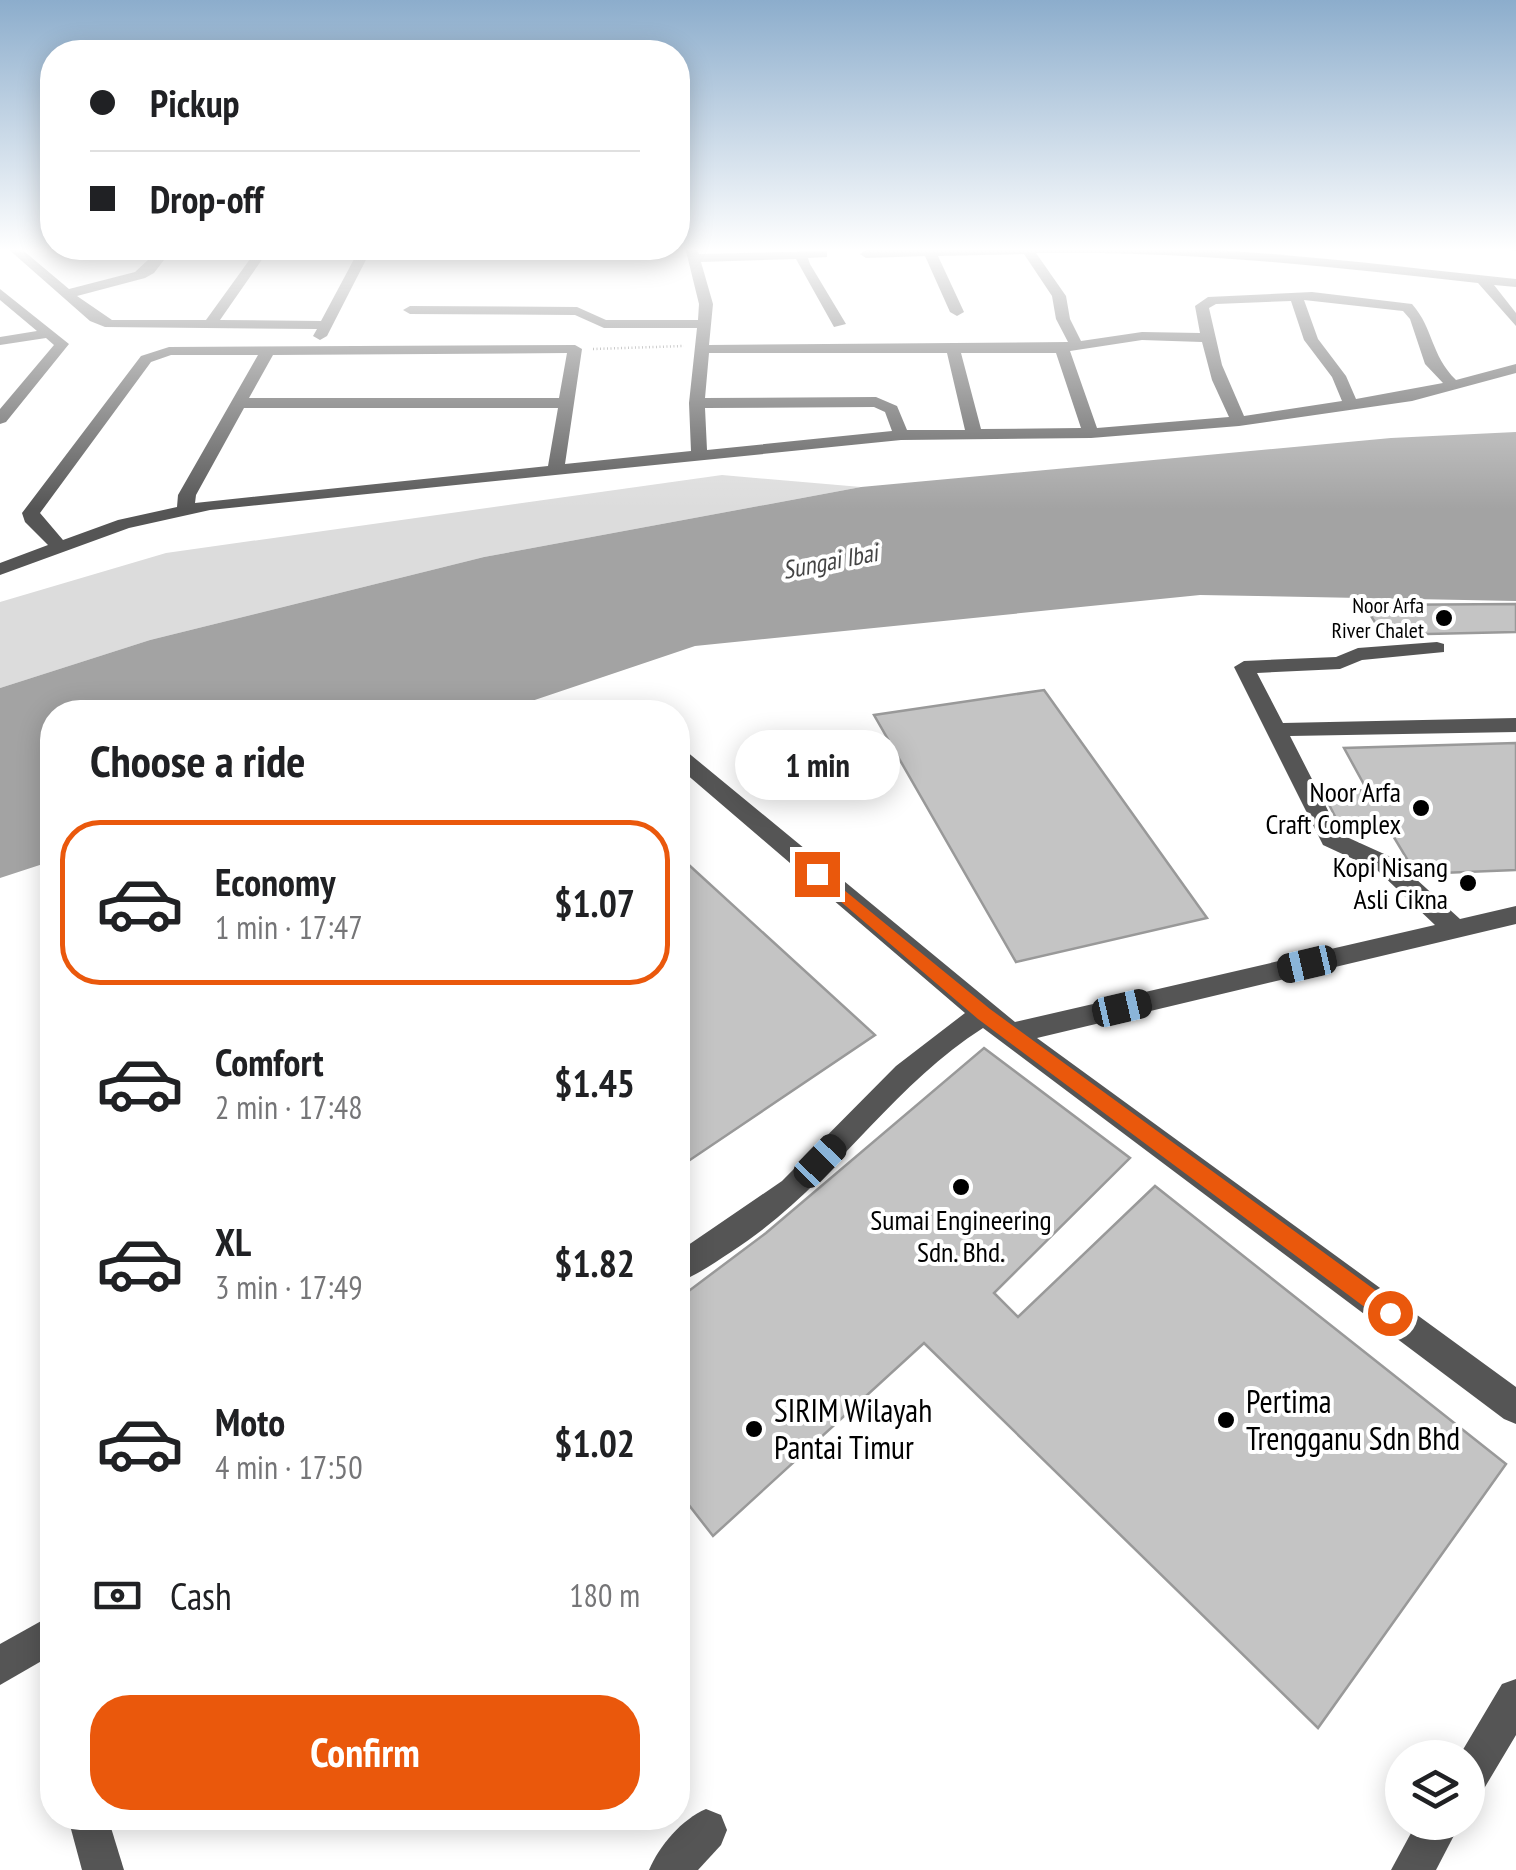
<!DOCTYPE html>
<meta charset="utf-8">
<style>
body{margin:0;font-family:"PT Sans Narrow",sans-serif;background:#f2f2f2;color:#202124;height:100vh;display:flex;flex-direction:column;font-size:38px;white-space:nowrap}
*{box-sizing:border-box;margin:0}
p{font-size:32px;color:#757577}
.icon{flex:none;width:55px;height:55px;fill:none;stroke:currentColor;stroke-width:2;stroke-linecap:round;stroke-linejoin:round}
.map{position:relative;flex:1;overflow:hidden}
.side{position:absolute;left:40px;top:700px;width:650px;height:1130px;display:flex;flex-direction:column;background:#fff;border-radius:40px;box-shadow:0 5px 25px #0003}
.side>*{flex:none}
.hud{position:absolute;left:40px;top:40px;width:650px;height:220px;border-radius:40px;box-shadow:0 5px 25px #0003;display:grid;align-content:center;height:220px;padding:0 50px;background:#fff}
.tools{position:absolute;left:1385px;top:1740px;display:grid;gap:20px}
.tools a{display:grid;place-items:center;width:100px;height:100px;border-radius:50%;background:#fff;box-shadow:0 5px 25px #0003;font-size:50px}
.end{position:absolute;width:45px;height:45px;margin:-22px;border:12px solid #ea580c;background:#fff;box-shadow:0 0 0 5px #fff}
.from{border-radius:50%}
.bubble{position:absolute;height:70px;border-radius:35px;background:#fff;box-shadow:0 5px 25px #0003;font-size:32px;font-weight:800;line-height:70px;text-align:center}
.car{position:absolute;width:30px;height:60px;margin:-30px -15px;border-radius:12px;box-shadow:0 0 8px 2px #0007;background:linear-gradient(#222 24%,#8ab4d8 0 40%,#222 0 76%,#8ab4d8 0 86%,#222 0)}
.hud b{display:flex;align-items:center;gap:35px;height:95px;font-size:38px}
.hud b+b{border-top:2px solid #e0e0e0}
.hud i{width:25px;height:25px;background:#202124}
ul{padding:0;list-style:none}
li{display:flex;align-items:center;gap:30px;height:165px;margin:0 20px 15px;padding:0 30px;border:5px solid transparent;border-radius:40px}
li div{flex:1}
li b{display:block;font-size:38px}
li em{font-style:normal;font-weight:800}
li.active{border-color:#ea580c}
li>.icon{width:90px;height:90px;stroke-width:1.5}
h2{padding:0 50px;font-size:45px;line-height:120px}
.pay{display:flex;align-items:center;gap:25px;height:110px;padding:0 50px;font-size:38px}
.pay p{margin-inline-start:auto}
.primary-button{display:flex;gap:20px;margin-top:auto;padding:20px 50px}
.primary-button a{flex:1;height:115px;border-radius:40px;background:#ea580c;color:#fff;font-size:40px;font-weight:800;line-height:115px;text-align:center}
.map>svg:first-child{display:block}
</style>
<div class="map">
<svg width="1516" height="1870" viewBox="0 0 1516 1870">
<rect width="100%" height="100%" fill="#fff"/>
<polygon fill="#dcdcdc" points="722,475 861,487 484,557 150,640 0,688 0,602 166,553"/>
<polygon fill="#a3a3a3" points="1516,432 1516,601 1200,595 695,646 499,712 52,712 52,861 0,878 0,688 150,640 484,557 861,487 1391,438"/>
<g fill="#c4c4c4" stroke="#999" stroke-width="2.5">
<polygon points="1516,604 1516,632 1383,635 1364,605"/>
<polygon points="1044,690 1207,918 1016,962 874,715"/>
<polygon points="1516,743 1516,870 1416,874 1386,824 1340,826 1322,791 1367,790 1344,748"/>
<polygon points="678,855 875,1035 678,1168"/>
<polygon points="984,1048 1130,1158 994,1293 1018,1317 1155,1186 1506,1464 1318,1728 924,1343 713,1536 678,1491 678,1299 766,1233"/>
</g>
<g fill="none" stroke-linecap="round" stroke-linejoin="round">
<polyline stroke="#777" stroke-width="2.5" stroke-dasharray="1 2.5" stroke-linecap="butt" points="593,349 684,346"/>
<g fill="#555" fill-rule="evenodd">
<polygon points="6,247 19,247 69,289 135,272 161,248 173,248 154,273 145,278 77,296 112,320 206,320 258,248 270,248 220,320 321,321 360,248 372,248 327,336 320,340 313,336 317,329 105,327 90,321"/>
<path d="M685 247H697L699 254 827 251V257L808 258 810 264 846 324 834 327 796 259 701 262 713 304 709 345 1068 342 1056 319 1052 296 1024 254 938 256 964 312 957 316 950 312 925 256 866 258 860 254 866 250C953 248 1044 245 1136 247 1263 249 1390 266 1516 279V287L1494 285 1516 313V326L1478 283C1332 267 1184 250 1036 253L1066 296 1070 319 1081 341 1142 332 1200 333 1195 306 1208 297 1312 292 1412 304C1434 329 1430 354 1456 380L1516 364V373L1412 401 1239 426 1091 438 901 440 210 510 129 528 0 575V563L48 545 25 522 22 513 141 356 169 347 575 345 582 349 565 464 691 451 689 403 697 328H604L575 315 410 314 403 310 410 306 577 307 606 320H698L699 304ZM1304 300 1403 311 1410 319 1425 364 1443 383 1356 399 1346 376 1318 339ZM1291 301 1304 340 1332 377 1342 401 1244 416 1222 365 1209 308 1216 304ZM1142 340 1202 342 1212 380 1229 417 1097 428 1070 351ZM567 353 559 398H249L273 355ZM709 353H947L965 430H907L897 406 876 397 705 398ZM961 353H1056L1081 428 981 429ZM171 355H258L178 495 177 507 118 520 63 540 40 513 151 362ZM874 407 885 412 892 431 707 450 705 408ZM244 408H558L548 466 195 503 196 495Z"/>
<polygon points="1509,247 1516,247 1516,251 1511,250"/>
<polygon points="0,289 69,344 6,422 0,424 0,409 54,345 46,338 0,345 0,337 37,331 0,300"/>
<path d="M1437 642 1444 644V652L1362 660 1340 669 1257 673 1283 723 1516 718V732L1290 736 1340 834 1393 858 1460 919 1516 906V924L1037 1038 1516 1387V1424L1504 1419 983 1028C887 1089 831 1188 731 1252 714 1263 696 1276 678 1282V1252L782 1181 896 1066 965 1013 678 767V749L686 751 1015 1022 1435 925 1377 870 1323 845 1234 667 1244 661 1336 657 1358 648Z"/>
<polygon points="52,1615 52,1655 0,1685 0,1644"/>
<polygon points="1516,1679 1516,1735 1482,1792 1468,1798 1468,1758 1458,1758 1502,1684"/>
<path d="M706 1809 721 1815 727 1830 721 1845 698 1870H649C659 1846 682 1819 706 1809Z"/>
<polygon points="68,1818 108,1818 124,1870 82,1870"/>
<polygon points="1417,1822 1461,1822 1436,1870 1391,1870"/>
</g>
</g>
<linearGradient id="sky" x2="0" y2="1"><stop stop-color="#8cadcc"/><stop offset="0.49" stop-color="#fff"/><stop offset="1" stop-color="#fff" stop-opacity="0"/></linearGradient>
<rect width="1516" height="509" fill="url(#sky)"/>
<polygon fill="#ea580c" points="817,868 990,1009 1397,1306 1400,1313 1397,1320 1382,1320 978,1019 812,877 812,870"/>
<g fill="#000" stroke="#fff" stroke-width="4">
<circle cx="1444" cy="618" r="10"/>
<circle cx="1421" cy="808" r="10"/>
<circle cx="1468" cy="883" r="10"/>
<circle cx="961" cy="1187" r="10"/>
<circle cx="1226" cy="1420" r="10"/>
<circle cx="754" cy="1429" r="10"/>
</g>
<g text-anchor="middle" stroke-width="8" stroke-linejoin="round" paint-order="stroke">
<g font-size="22" fill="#000" stroke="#fff" text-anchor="end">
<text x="1424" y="613">Noor Arfa<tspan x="1424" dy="25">River Chalet</tspan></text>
</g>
<g font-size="25" font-style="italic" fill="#444" stroke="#fff">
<text transform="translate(830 561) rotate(-11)" y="9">Sungai Ibai</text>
</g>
<g font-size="28" fill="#000" stroke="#fff" text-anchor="end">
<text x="1401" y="802">Noor Arfa<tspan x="1401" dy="32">Craft Complex</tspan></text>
<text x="1448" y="877">Kopi Nisang<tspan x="1448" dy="32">Asli Cikna</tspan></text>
<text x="961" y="1230" text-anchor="middle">Sumai Engineering<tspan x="961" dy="32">Sdn. Bhd.</tspan></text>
</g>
<g font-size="32" fill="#000" stroke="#fff" text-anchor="start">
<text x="1246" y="1413">Pertima<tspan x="1246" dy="37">Trengganu Sdn Bhd</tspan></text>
<text x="774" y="1422">SIRIM Wilayah<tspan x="774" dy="37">Pantai Timur</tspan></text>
</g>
</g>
</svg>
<div class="tools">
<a><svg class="icon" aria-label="layers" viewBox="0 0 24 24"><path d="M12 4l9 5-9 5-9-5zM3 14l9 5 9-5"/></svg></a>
</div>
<i class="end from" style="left:1390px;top:1313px"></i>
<i class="end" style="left:817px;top:874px"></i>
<div class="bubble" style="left:735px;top:730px;width:165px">1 min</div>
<i class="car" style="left:1307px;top:964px;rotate:257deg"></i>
<i class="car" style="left:1122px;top:1008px;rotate:77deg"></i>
<i class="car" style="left:820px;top:1161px;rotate:44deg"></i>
<div class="hud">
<b><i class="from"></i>Pickup</b>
<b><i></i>Drop-off</b>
</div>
<section class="side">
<h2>Choose a ride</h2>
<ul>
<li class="active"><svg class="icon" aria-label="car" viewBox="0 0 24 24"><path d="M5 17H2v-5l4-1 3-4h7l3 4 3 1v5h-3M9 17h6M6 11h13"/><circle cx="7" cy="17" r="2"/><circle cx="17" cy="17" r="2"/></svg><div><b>Economy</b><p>1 min · 17:47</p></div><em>$1.07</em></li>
<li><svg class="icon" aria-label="car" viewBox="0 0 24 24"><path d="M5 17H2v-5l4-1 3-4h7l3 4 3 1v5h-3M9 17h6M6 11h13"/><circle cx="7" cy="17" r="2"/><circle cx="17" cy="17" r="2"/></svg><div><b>Comfort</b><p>2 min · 17:48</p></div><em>$1.45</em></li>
<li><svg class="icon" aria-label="car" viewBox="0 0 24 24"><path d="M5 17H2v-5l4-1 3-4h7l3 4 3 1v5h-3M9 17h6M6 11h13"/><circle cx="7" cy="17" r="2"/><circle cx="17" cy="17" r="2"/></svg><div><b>XL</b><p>3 min · 17:49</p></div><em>$1.82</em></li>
<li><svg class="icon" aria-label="car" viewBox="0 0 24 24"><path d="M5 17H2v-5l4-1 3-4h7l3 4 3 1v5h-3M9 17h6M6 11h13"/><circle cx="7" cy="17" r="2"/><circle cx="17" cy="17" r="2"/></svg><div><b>Moto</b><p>4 min · 17:50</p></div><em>$1.02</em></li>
</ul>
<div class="pay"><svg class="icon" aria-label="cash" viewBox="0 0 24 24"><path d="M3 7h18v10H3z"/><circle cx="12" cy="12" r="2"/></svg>Cash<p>180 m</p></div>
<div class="primary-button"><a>Confirm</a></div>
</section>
</div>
